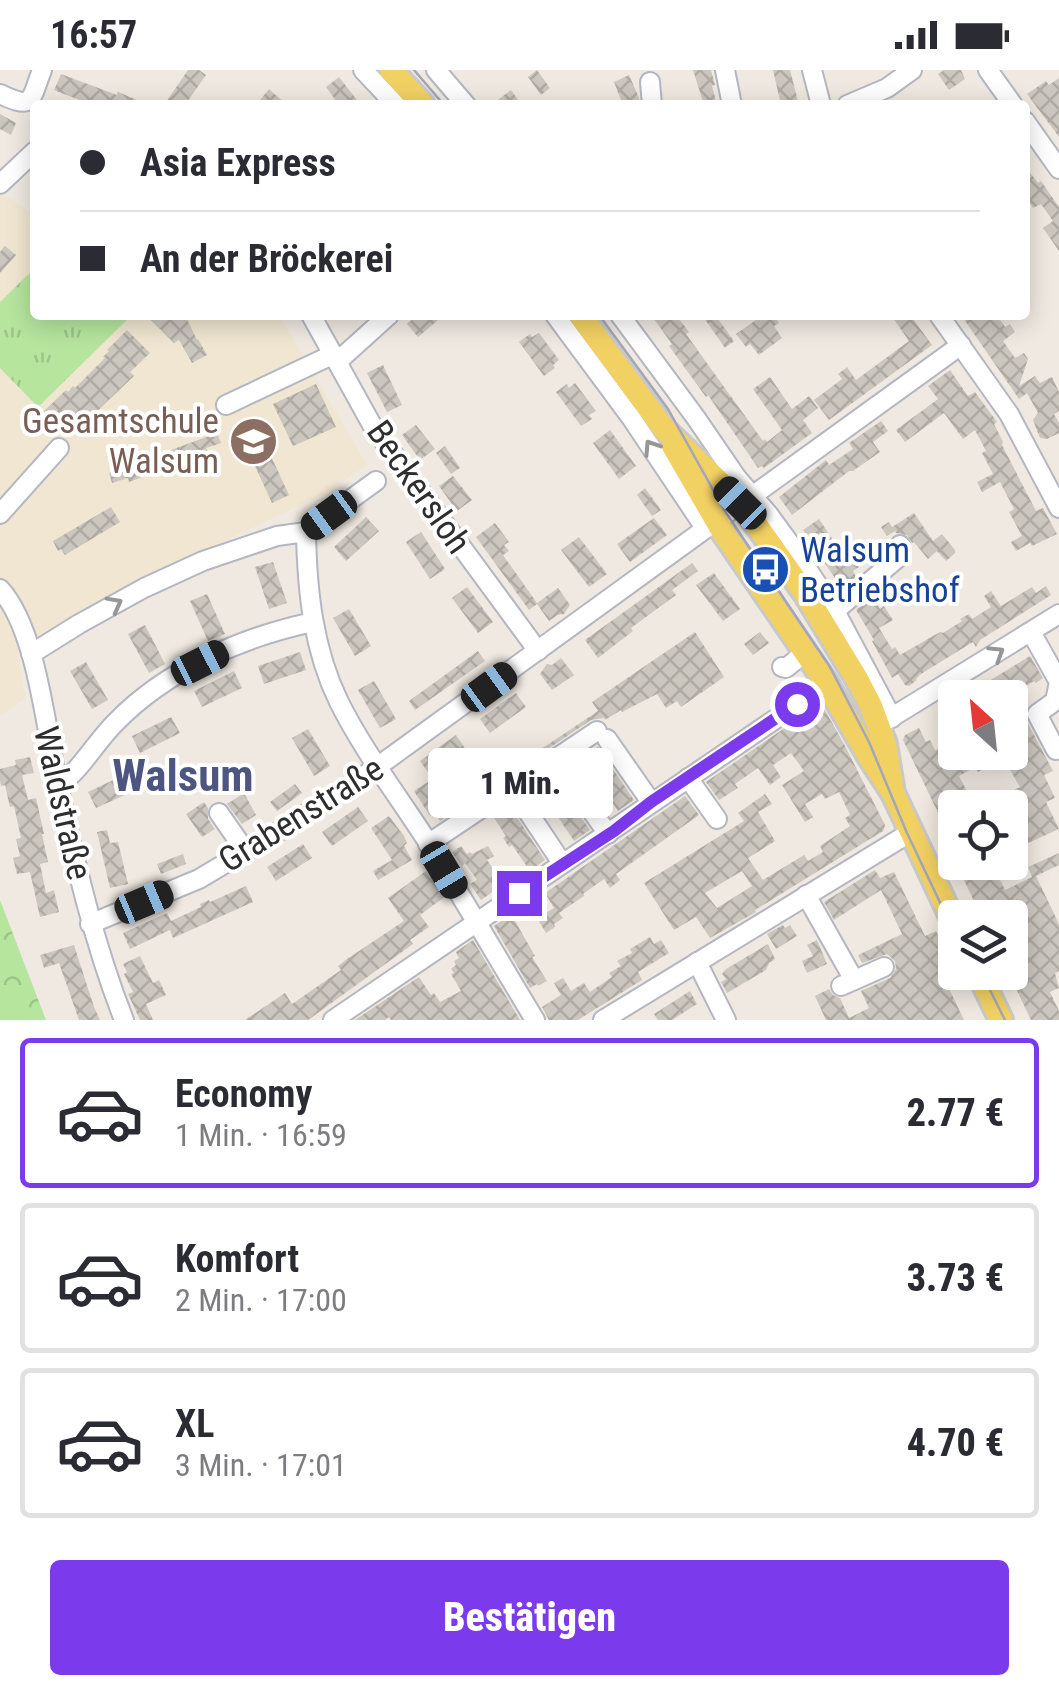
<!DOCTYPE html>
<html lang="de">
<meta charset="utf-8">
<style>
body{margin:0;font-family:"Roboto Condensed",sans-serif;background:#f2f2f3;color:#2b2b33;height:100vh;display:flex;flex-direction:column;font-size:38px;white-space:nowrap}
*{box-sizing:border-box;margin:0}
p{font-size:32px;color:#7c7c81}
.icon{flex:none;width:55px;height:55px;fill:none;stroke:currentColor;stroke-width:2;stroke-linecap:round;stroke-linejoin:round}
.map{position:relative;height:950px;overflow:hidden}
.side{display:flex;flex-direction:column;background:#fff;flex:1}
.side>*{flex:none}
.top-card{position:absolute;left:30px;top:30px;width:1000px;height:220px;border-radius:10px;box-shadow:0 5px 25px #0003;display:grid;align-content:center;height:220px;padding:0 50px;background:#fff}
.needle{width:65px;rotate:333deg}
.fabs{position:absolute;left:938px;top:610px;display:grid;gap:20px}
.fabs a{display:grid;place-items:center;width:90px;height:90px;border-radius:10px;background:#fff;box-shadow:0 5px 25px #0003;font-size:50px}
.end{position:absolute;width:45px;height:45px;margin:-22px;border:12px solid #7c3aed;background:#fff;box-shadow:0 0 0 5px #fff}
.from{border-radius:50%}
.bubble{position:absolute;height:70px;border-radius:10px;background:#fff;box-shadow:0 5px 25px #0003;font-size:32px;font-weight:800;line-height:70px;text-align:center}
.car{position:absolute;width:30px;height:60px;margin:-30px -15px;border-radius:12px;box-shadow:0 0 8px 2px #0007;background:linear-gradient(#222 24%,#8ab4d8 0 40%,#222 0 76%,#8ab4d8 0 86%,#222 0)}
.top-card b{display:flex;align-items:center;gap:35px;height:95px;font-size:38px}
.top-card b+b{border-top:2px solid #e1e1e2}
.top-card i{width:25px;height:25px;background:#2b2b33}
ul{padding:18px 0 0;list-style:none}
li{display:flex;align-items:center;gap:30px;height:150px;margin:0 20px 15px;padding:0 30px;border:5px solid #e1e1e2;border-radius:10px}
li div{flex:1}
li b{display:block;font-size:38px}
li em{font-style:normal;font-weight:800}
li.selected{border-color:#7c3aed}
li>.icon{width:90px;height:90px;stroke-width:1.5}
.button{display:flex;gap:20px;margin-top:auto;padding:20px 50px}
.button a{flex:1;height:115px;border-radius:10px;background:#7c3aed;color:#fff;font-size:40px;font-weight:800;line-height:115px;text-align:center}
.status{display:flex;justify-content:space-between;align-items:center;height:70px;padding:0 50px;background:#fff;direction:ltr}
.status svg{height:28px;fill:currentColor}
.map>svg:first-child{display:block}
</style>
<div class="status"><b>16:57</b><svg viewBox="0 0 49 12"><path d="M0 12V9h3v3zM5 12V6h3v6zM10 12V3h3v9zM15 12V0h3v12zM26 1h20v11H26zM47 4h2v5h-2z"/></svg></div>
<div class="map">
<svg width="1059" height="950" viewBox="0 0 1059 950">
<defs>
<pattern id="grass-tufts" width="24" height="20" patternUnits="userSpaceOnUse" patternTransform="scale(2.5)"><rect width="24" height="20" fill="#b6e59e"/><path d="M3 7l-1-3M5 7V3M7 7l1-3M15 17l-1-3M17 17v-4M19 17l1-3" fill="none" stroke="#9dc588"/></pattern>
<pattern id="forest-crowns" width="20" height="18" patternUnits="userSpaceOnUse" patternTransform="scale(2.5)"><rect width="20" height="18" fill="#b6e59e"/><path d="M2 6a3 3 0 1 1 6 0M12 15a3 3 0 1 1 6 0" fill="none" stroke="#9dc588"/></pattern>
<pattern id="building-cross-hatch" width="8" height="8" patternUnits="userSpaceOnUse" patternTransform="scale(2.5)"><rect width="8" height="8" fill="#cbc7bf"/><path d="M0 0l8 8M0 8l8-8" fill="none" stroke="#afaba4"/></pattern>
</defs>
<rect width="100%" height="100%" fill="#efe9e1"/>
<polygon fill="#f0e6d1" points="0,121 35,146 35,245 279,245 367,395 318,427 157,502 75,547 18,586 25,628 0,646"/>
<polygon fill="url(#grass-tufts)" points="35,198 35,245 128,245 130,247 38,337 0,298 0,232"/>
<polygon fill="url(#forest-crowns)" points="0,830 46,950 0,950"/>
<g fill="url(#building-cross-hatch)" fill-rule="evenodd">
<polygon points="188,0 199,0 206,5 185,35 164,35"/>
<polygon points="537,0 550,18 541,25 528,7"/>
<polygon points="693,0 711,0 715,15 712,16 717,35 704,35"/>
<polygon points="773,0 790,0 799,35 781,35"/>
<polygon points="944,0 961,0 965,9 949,20 938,4"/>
<polygon points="61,4 117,25 118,22 149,35 95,35 82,31 54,20"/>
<polygon points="629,5 639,28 639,35 623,35 614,12"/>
<polygon points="339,7 361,35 339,35 326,17"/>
<polygon points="1059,8 1059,67 1027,24 1046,11 1049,15"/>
<polygon points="269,19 287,35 256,35"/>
<polygon points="511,20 522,35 491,35"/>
<polygon points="0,44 16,53 11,65 0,59"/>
<polygon points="1025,96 1038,113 1041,111 1059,137 1059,181 1043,158 1053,151 1041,134 1033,138 1025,126"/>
<polygon points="5,176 16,185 0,203 0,182"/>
<polygon points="146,245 185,245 197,270 198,269 207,285 192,293 179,270 174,273"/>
<polygon points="417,245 444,245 418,267 407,254"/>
<polygon points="651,245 676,245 689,262 686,264 763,371 765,369 767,372 782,360 753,319 770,307 792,339 809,326 818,338 803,350 812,363 764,398 762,396 758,398 708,325 706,327 669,276 672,274"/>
<polygon points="702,245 715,245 734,271 725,278"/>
<polygon points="763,245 774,245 779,253 774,256 782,268 759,285 750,274 746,277 736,264"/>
<polygon points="891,245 910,245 932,275 829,350 814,330 842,309 838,304 847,297 856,310 909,271"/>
<polygon points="961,245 997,245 1005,257 1010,254 1015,262 1003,271 1015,288 1024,283 1028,289 1019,316 1035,306 1040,313 1052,307 1059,322 1059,341 1054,344 1059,353 1059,363 1047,369 1040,368 1033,350 1038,343 1027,323 1019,329"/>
<polygon points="127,260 150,283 130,302 134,306 91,347 88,344 66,366 43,342 66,320 68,322 73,316 75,318 105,288 103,287 109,281 107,280"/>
<polygon points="539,263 559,290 553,295 555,298 544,306 519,272 530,264 532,267"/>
<polygon points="383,295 402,335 387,342 367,303"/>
<polygon points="950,300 968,326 975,322 997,352 994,354 1003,372 1002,375 1036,441 1043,438 1057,464 1032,476 1030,473 1016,481 1011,472 1022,466 1009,442 1014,439 1000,412 982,422 977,412 993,404 982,383 986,381 975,360 963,369 944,343 905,372 896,360 938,329 928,316"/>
<polygon points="575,313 596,341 589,345 592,349 581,356 556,322 567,314 569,318"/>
<polygon points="316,314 336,357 293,376 273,334"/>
<polygon points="881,351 888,361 873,372 880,382 853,401 849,401 792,445 779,427 826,390 829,395 853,379 849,373"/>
<polygon points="255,352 289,425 272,433 238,359"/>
<polygon points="416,355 435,379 420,390 402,365"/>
<polygon points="610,360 636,396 619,409 593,373"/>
<polygon points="217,363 221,373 206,378 208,383 129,412 128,408 112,413 109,403"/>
<polygon points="445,376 460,398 451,404 436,383"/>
<polygon points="453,406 472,430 457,441 439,416"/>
<polygon points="645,418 661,440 652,446 637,425"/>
<polygon points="111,437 120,452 65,485 61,479 58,481 53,471"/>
<polygon points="914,443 933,471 942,464 955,480 955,483 946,491 937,481 928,489 914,472 912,473 907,465 896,463 895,461 887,466 881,457 889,452 892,457"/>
<polygon points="366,447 379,461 346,491 334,477"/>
<polygon points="654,448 667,465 630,492 617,474"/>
<polygon points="819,449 844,487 850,483 859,497 853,501 856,507 842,519 803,460"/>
<polygon points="495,453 509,472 504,475 509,481 503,485 537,533 558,518 570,535 564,544 558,545 549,551 537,534 529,540 476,467"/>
<polygon points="421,462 445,499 430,509 406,472"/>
<polygon points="579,467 607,504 589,517 561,480"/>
<polygon points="273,492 287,533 269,539 255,497"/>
<polygon points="692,493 698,501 672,520 676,525 631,558 633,561 598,588 585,570"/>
<polygon points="714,503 740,539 723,551 696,515"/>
<polygon points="1046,516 1051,525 980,570 976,577 973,572 921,604 916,609 917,610 909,616 905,615 898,604 892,608 872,571 874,570 856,540 870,528 872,531 874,529 880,539 884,536 893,550 879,558 892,579 895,577 900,585 940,562 943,563 962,551 960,549 969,544 972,549 991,537 984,526 991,521 1001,536 1032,517 1036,523"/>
<polygon points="467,517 493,552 478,563 452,528"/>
<polygon points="207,524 225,564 208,571 190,531"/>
<polygon points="349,539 371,576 355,586 333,548"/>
<polygon points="145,555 165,594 149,603 128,564"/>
<polygon points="695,562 724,607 681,637 677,631 666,638 657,624 622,642 621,640 605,650 604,648 591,650 500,711 498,708 507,702 598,641 592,632"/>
<polygon points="760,562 769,573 753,585 744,574"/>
<polygon points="478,581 485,591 415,640 409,631"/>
<polygon points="300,582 306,600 264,614 258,596"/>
<polygon points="1030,586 1043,608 1036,613 1034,611 1008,628 977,628 973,621"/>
<polygon points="561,588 574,605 552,620 540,604 547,594 552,595"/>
<polygon points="86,592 108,630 92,639 70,601"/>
<polygon points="234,601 242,618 202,637 194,621"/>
<polygon points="374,611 396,649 380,658 358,620"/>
<polygon points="516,623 526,637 490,663 480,649"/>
<path d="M821 633 844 674 885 755 883 761 755 840 756 842 710 868 696 847 674 860 644 813 744 751 738 743 765 724 772 734 758 742 775 771 748 788 763 810 804 785 808 791 823 782 820 776 850 756 845 748 850 745 839 722 825 729 822 724 805 734 813 747 805 752 782 715 804 701 791 683 773 695 781 707 770 715 758 698 735 714 738 718 719 730 706 712ZM742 801 752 816 717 838 705 823Z"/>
<polygon points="1022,642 1053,701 1044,705 1055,728 1046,732 1059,759 1026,774 1022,765 1010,771 1010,738 978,738 1020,717 1006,693 1022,683 1010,664 1010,650"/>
<polygon points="171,647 180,663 140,683 132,666"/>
<polygon points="919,658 926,672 930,670 935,680 939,679 943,688 952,682 997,682 1001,689 978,702 975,697 959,706 972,731 961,738 955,738 955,778 903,670 905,665"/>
<polygon points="308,659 330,696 314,706 292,668"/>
<polygon points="456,665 466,680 430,705 420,691"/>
<polygon points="598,677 634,730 618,741 600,714 598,716 595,711 592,707 594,706 582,688 579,688"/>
<polygon points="30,687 34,703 22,705 28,730 36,728 44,764 42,764 48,792 40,794 46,823 54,820 59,842 40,847 30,802 17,804 13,788 20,786 16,769 21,768 14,736 10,737 5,715 1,716 0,711 0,699 16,695 15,690"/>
<polygon points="128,703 136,720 96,738 88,722"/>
<polygon points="434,708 453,738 463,732 465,734 440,751 435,743 430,746 414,721"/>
<polygon points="553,708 590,760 574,771 556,744 554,746 548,737 550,736 538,718 533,718"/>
<polygon points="295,714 302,723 277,741 270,732"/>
<polygon points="244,723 256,745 242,754 227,734"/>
<polygon points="685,726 699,745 616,804 620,810 610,818 604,809 583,824 584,826 559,843 563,848 554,854 555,857 546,863 537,848 554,838 545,823"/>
<polygon points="204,732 208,738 208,749 215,759 202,767 186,744"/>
<polygon points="358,737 368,751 332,776 322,762"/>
<polygon points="510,737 545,790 530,801 512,775 509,777 503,768 506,766 494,748"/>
<polygon points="389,746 404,766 407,773 404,776 412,790 378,810 373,801 392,790 371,758"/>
<polygon points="107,760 110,773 118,772 128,814 110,818 97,762"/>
<polygon points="303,774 312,788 276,811 267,797"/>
<polygon points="461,776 467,784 470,782 472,784 488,776 494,786 487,790 504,814 481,830 470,814 477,810 465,793 462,796 452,782"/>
<polygon points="1059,783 1059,795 1036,806 1059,854 1059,901 1055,903 1059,918 1050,922 1059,941 1059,950 1031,950 1010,906 1010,848 982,848 961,804 967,801 962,792 991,792 1005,820 1032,807 1028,797"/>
<polygon points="183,784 186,794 161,804 157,794"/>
<polygon points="875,800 880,808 894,802 925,866 936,861 954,899 942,904 964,950 826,950 815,926 829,919 833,925 840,928 849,948 869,938 861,921 890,908 896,899 895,891 887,884 862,893 858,885 902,864 881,820 834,850 824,832"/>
<polygon points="426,801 446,826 420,845 429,857 410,870 413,874 308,950 245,950 285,923 292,934 341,900 338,896 347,889 404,851 388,828"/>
<polygon points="246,816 253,832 173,868 170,860 130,879 123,863 167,843 171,851 201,837 200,834 209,830 210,832"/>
<polygon points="511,844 535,886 532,887 547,911 538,916 537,914 530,918 494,856"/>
<polygon points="783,855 785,858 790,855 797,866 776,879 767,864"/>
<polygon points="650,867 654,874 661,870 669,883 638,902 642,910 578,950 549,950 542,937 561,925 554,913 563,908 571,921 584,913 590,922 612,907 609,903 621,896 617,891 632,883 630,879"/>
<polygon points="473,870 520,950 391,950 389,947 385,950 355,950 419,907 431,925 434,923 440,932 461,921 451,904 454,903 451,899 456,895 454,891 459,888 456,882"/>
<polygon points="817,870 827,894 807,903 802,891 813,886 807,875"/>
<polygon points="768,874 775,889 769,893 766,900 727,923 721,912 726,909 722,904 726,899"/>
<polygon points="74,875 94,937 100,950 79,950 59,893 44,898 40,885"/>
<polygon points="140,886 153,913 159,910 166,925 146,934 153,950 140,950 128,924 133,922 124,904 127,902 123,894"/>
<polygon points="690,921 697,934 672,950 658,950 654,944"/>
</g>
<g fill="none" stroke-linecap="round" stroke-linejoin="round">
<defs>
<g id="minor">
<polyline points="363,0 396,35"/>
<polyline points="436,0 466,35"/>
<polyline points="725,0 732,35"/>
<polyline points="812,0 821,35"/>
<polyline points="988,0 1013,35"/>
<polyline points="650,12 652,35"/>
<path d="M0 24C34 40 30 31 42 0"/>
<polyline points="847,35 887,18 912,0"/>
<polyline points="1025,51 1059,99"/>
<polyline points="0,114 35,81"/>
<polyline points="311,245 372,355 538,581"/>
<polyline points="555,245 632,349 705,458"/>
<polyline points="620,245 696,348 737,408 769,445 796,482 835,541 892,648"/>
<polyline points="939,245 1009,344 1059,438"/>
<polyline points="338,291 389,245"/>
<polyline points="226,335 334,284"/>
<polyline points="752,426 961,275"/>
<polyline points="0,444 59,378"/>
<path d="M306 462C307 520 313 579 339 632 364 682 399 727 429 774 465 832 500 892 535 950"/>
<path d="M0 519C37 559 46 661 58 715 76 795 94 874 124 950"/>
<polyline points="835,541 900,486 900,475"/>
<polyline points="1031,562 1059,612 1055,631 1037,644 1056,680"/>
<polyline points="31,584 79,554 144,518 203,491 277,466 306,462 376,411"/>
<polyline points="782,597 786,598 806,582"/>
<polyline points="884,652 1059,544"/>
<polyline points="607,669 651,732"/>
<polyline points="562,699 608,764"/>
<polyline points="688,708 717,749"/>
<path d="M58 716C81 700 95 673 115 653 166 600 242 567 313 552"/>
<polyline points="518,727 562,793"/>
<polyline points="219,743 246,782"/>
<polyline points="428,774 597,661"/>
<polyline points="806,825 854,910"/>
<polyline points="90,854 199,809 288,756 377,697 741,433"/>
<polyline points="697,892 726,950"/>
<polyline points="841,916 884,897"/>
<polyline points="333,950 827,614"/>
<polyline points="603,950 911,762"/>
</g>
<g id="major">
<polyline points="391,0 423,35"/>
<polyline points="580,245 665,360 741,433 806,525 857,609 871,636 885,674 893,723"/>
<polyline points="673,376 723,462 827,614 870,688 893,723 955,855"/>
<polyline points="978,902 1001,950"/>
</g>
</defs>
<use href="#minor" stroke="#b4b7c1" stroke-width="22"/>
<use href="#major" stroke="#c9c9c9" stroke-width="28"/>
<use href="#minor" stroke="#fff" stroke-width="18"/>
<use href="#major" stroke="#f2d163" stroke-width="22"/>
<g stroke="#a3a6b8" stroke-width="2.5">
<polyline points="414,0 444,35"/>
<polyline points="599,245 668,339 726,443 830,597 869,672 907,763 955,864"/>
<polyline points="981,902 1005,950"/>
</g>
</g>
<defs><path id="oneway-chevron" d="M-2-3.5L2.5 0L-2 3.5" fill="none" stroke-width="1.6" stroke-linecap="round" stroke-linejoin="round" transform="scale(2.5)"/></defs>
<g stroke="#969696">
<use href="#oneway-chevron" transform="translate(651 377) rotate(-123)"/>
<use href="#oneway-chevron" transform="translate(115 534) rotate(-28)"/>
<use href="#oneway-chevron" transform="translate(997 583) rotate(-32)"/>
</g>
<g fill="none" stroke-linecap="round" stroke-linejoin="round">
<polyline stroke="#7c3aed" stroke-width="12" points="519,823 614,761 651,732 797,634"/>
</g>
<defs>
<symbol id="school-disc" viewBox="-11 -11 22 22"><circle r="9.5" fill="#8d6e63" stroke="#fff"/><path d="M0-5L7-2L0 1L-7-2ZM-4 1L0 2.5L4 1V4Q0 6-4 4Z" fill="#fff"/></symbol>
<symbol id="bus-disc" viewBox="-11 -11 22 22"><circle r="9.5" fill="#1a4fb4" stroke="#fff"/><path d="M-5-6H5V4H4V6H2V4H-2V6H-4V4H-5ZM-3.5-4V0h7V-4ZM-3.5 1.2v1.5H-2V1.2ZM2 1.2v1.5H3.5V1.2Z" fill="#fff"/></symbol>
</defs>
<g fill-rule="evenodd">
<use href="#school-disc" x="226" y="344" width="55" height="55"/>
<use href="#bus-disc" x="738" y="472" width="55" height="55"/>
</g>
<g text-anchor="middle" stroke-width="8" stroke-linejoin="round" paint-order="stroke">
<g font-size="35" fill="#785e54" stroke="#fff" text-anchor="end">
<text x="219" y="363">Gesamtschule<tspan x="219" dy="40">Walsum</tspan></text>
</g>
<g font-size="35" fill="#2e2e2e" stroke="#fff">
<text transform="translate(419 417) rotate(55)" y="12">Beckersloh</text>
<text transform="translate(63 733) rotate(77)" y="12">Waldstraße</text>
<text transform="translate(301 744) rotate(-32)" y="12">Grabenstraße</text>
</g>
<g font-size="35" fill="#164399" stroke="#fff" text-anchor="start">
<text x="800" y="492">Walsum<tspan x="800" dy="40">Betriebshof</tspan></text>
</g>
<g font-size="45" font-weight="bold" fill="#4d5680" stroke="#fff">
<text x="183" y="721">Walsum</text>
</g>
</g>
</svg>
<div class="fabs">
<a><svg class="needle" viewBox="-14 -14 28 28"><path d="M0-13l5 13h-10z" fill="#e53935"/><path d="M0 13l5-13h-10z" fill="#7c7c81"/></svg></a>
<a><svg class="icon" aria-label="locate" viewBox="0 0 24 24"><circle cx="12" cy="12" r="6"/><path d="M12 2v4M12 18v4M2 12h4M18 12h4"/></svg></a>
<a><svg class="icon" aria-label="layers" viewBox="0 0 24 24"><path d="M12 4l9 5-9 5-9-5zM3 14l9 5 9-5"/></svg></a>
</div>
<i class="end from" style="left:797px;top:634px"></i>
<i class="end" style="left:519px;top:823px"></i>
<div class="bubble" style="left:428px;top:678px;width:185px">1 Min.</div>
<i class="car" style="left:740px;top:433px;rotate:315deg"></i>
<i class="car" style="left:329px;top:445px;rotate:234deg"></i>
<i class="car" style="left:200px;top:593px;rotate:63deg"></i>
<i class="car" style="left:489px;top:617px;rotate:54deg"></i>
<i class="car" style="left:444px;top:800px;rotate:149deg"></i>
<i class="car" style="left:144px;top:832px;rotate:67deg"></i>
<div class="top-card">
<b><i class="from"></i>Asia Express</b>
<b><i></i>An der Bröckerei</b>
</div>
</div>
<section class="side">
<ul>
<li class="selected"><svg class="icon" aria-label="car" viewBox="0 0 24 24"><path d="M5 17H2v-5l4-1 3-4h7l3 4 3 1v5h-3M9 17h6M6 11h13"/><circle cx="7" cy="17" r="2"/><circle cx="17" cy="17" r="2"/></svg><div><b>Economy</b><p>1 Min. · 16:59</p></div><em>2.77 €</em></li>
<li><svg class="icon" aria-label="car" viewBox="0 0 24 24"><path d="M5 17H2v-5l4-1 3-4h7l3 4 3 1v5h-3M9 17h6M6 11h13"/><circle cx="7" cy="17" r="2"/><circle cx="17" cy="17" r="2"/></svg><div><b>Komfort</b><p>2 Min. · 17:00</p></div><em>3.73 €</em></li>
<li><svg class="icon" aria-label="car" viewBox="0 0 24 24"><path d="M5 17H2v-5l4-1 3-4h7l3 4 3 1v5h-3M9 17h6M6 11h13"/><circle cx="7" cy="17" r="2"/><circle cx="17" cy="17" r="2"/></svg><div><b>XL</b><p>3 Min. · 17:01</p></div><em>4.70 €</em></li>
</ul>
<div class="button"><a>Bestätigen</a></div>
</section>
